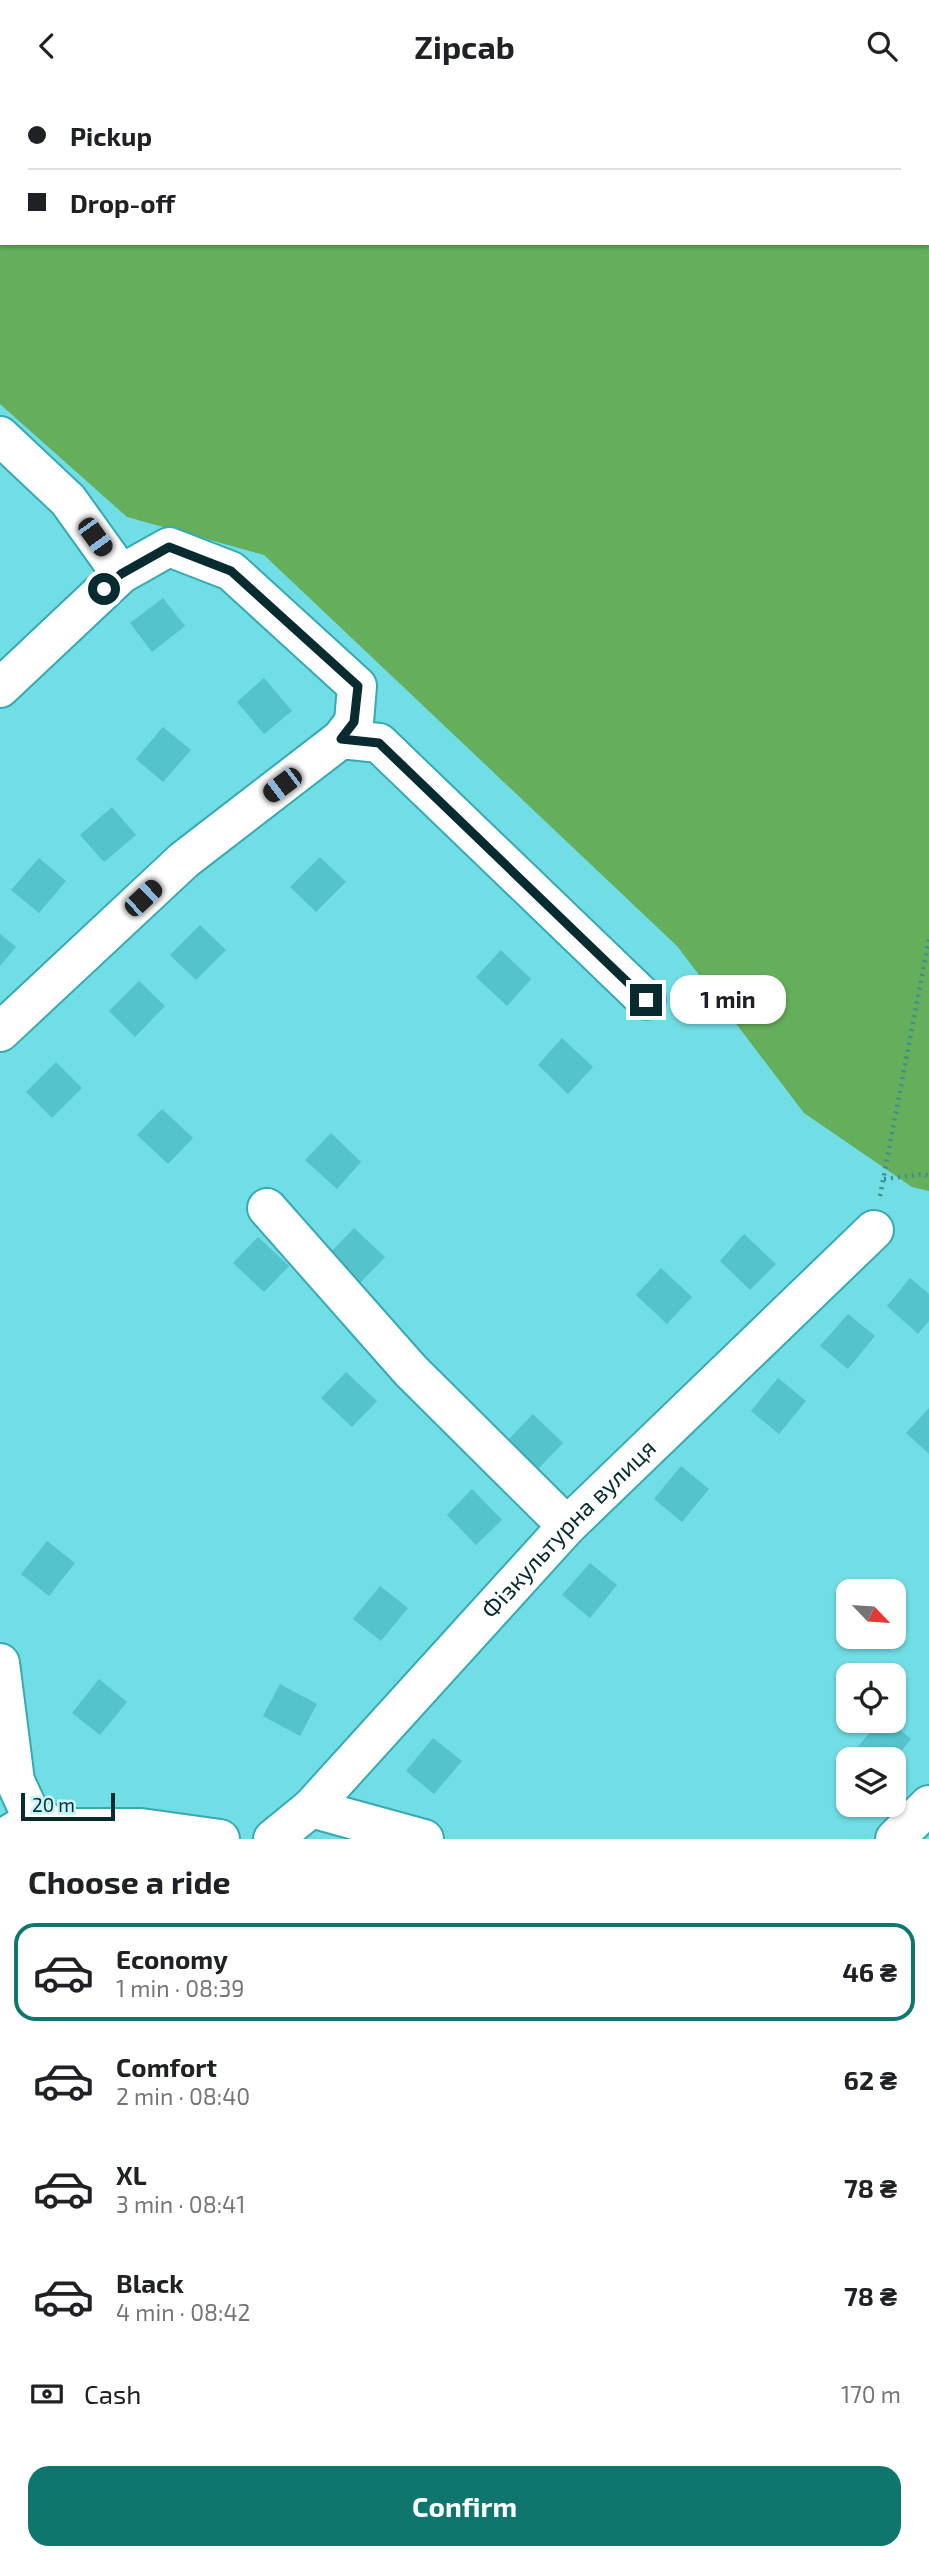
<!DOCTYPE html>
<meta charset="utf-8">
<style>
body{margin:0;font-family:"Exo 2",sans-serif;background:#f6f6f6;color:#202124;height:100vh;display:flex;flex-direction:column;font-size:26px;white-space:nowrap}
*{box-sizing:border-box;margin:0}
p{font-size:23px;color:#757577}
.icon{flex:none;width:38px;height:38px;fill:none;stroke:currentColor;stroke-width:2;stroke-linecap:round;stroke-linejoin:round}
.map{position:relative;height:1748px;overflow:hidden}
.details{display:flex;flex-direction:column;background:#fff;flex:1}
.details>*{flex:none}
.guide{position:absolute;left:0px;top:0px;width:929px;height:154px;box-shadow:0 2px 5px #0004;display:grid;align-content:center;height:154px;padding:0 28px;background:#fff}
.needle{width:46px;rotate:115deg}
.fabs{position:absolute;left:836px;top:1488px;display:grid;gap:14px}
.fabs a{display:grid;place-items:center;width:70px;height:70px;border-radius:14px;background:#fff;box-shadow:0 2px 5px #0004;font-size:35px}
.scale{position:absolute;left:21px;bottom:18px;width:94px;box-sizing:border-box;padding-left:7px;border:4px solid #072b2e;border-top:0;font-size:19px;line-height:24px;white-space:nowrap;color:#072b2e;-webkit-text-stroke:5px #c4f5f8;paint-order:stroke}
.end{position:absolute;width:32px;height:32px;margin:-16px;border:9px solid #072b2e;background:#fff;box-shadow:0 0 0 4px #fff}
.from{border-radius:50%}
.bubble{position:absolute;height:49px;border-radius:21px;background:#fff;box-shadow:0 2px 5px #0004;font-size:23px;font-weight:700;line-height:49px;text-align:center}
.car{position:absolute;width:21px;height:42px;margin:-21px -10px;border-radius:9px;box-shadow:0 0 5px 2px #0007;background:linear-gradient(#222 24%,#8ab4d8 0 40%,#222 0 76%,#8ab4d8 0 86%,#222 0)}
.guide b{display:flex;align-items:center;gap:24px;height:66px;font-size:26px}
.guide b+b{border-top:2px solid #e0e0e0}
.guide i{width:18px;height:18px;background:#202124}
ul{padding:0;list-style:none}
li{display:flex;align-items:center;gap:21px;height:98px;margin:0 14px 10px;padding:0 14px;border:4px solid transparent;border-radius:21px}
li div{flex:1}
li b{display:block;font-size:26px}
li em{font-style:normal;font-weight:700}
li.current{border-color:#0f766e}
li>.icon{width:63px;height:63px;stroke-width:1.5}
h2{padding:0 28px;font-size:32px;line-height:84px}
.pay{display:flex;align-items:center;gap:18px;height:77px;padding:0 28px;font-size:26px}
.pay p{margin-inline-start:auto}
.button{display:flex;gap:14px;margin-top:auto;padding:14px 28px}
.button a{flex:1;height:80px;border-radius:21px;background:#0f766e;color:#fff;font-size:28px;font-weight:700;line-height:80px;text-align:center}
header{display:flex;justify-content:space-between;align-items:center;height:91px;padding:0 28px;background:#fff;font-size:32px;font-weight:700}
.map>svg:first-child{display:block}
</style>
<header><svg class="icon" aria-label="back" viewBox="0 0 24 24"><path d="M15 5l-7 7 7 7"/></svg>Zipcab<svg class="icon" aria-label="search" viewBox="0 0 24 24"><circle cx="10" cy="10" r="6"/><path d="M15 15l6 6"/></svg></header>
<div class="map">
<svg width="929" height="1748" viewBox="0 0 929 1748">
<rect width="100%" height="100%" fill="#71dde5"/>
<path fill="#65ae5b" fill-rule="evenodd" d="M0 0H929V1100L912 1096 804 1022 677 855 264 464 127 426 0 313ZM2 2H928V152H2Z"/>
<g fill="#55c3cb">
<polygon points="163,507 185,535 152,561 130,532"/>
<polygon points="264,587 292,620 264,643 237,611"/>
<polygon points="163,636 191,659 163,691 136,668"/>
<polygon points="112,716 136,744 104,771 80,744"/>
<polygon points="320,766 346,791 316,821 290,796"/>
<polygon points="39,767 66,790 39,822 11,799"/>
<polygon points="200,834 226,859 196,889 170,864"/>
<polygon points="0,843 16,856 0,875"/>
<polygon points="501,859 531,888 507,915 476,886"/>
<polygon points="139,890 165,915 135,946 109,920"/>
<polygon points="562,947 593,976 568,1003 538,974"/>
<polygon points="56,971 82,997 52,1027 26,1001"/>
<polygon points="162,1018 193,1047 168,1073 137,1044"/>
<polygon points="331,1042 361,1071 337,1098 305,1069"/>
<polygon points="354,1137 385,1166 360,1192 329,1163"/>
<polygon points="744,1143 776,1173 750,1199 720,1170"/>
<polygon points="258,1146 289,1175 264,1201 233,1172"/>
<polygon points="661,1177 692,1206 667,1233 636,1204"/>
<polygon points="910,1187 929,1203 929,1230 918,1243 887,1215"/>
<polygon points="848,1223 875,1245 848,1278 820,1255"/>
<polygon points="346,1281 377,1310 352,1336 321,1307"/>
<polygon points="778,1287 806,1310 779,1343 751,1320"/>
<polygon points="929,1317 929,1363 906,1342"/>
<polygon points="533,1323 563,1352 538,1378 508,1349"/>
<polygon points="681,1375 709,1398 682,1431 654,1408"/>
<polygon points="472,1398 502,1429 476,1454 447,1424"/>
<polygon points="47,1450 75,1472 49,1505 21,1483"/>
<polygon points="590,1472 617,1494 590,1527 562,1504"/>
<polygon points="380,1495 408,1517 381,1550 353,1528"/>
<polygon points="99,1588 127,1611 100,1644 72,1622"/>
<polygon points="280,1593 317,1613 300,1645 263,1625"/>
<polygon points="880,1629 888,1629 911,1648 895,1668 868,1668 856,1658"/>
<polygon points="433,1647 462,1670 434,1703 406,1680"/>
</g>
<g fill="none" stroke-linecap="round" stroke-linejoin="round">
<defs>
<g id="minor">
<polyline points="0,345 68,409 121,483"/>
<polyline points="0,597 121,483 169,456 231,480 357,595 354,631 341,648 184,769 0,941"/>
<polyline points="341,648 379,652 646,909"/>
<polyline points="267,1117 411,1280 567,1435"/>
<polyline points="0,1572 15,1690 33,1729 72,1737 141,1737 220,1748"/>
<polyline points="311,1717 424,1748"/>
<polyline points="2,1748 33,1729"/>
<path id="s1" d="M273 1748 311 1717 567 1435 874 1139"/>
<polyline points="895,1748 929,1714"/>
</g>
</defs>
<use href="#minor" stroke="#36a9b1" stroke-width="42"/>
<g stroke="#418c92" stroke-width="4.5" stroke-dasharray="2 5" stroke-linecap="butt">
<polyline points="884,1088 923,1083 929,1085"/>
<polyline points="880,1105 929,848"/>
</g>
<use href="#minor" stroke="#fff" stroke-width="38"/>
</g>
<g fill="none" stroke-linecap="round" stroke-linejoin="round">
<polyline stroke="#072b2e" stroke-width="9" points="104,498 121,483 169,456 231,480 358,595 354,631 341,648 379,652 646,909"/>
</g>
<g text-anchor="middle" stroke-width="7" stroke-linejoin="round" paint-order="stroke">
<g font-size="24" fill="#072b2e" stroke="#c4f5f8">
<text dy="8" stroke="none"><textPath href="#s1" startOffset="429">Фізкультурна вулиця</textPath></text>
</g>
</g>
</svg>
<div class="fabs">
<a><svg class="needle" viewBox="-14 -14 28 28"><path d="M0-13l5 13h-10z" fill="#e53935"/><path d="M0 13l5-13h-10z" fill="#757577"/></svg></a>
<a><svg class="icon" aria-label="locate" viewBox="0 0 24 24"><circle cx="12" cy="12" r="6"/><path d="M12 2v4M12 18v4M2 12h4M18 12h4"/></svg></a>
<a><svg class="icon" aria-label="layers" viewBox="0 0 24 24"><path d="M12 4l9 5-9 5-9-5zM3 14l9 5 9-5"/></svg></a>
</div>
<div class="scale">20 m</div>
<i class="end from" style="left:104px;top:498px"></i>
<i class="end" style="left:646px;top:909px"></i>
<div class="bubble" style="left:670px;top:884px;width:116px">1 min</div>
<i class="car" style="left:95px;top:446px;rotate:144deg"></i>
<i class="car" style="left:282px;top:694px;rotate:233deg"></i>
<i class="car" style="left:143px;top:807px;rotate:47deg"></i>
<div class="guide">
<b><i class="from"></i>Pickup</b>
<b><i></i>Drop-off</b>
</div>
</div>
<section class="details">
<h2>Choose a ride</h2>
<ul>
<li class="current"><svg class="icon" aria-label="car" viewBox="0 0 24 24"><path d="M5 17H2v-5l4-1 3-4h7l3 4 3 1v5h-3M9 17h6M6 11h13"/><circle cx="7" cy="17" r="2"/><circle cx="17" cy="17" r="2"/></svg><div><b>Economy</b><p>1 min · 08:39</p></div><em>46 ₴</em></li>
<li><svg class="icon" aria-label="car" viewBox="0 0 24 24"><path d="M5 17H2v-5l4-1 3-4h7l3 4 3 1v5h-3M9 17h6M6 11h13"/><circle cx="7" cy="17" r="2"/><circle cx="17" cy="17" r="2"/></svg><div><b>Comfort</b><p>2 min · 08:40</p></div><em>62 ₴</em></li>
<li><svg class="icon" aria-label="car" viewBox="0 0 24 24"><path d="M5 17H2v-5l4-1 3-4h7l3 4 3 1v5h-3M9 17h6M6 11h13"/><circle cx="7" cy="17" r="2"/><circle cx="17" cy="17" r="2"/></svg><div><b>XL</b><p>3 min · 08:41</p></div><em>78 ₴</em></li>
<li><svg class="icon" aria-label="car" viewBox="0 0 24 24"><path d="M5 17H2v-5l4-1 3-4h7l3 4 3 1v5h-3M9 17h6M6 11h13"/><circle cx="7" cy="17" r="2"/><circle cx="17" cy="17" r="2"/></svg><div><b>Black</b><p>4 min · 08:42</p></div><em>78 ₴</em></li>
</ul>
<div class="pay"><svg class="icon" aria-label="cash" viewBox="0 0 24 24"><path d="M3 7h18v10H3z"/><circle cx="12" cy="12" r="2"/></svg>Cash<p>170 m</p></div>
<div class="button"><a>Confirm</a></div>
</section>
